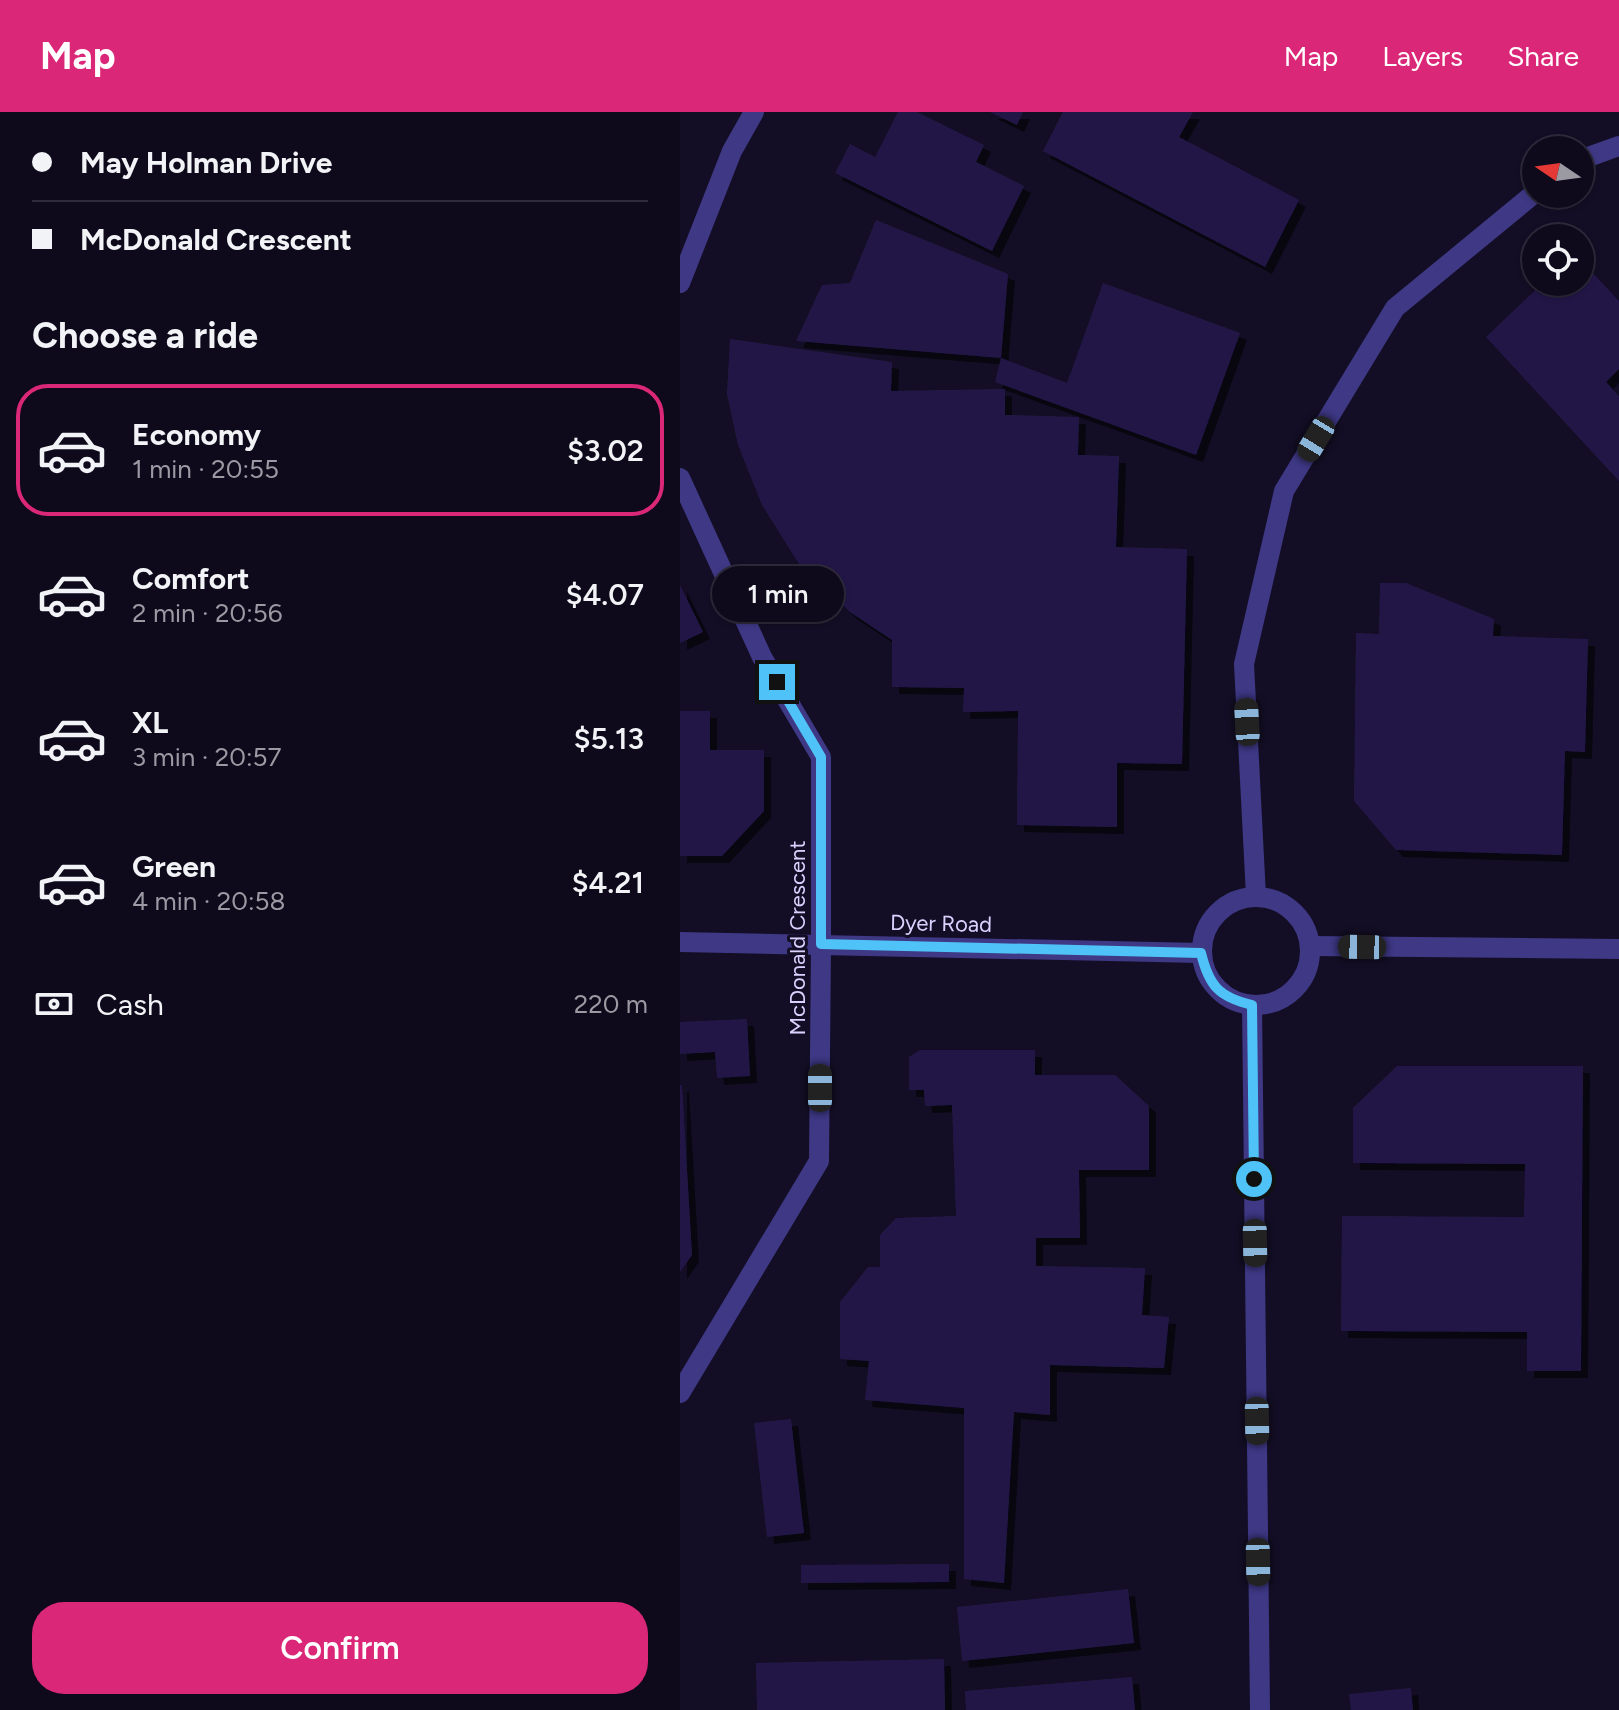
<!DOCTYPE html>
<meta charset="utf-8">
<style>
body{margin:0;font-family:Figtree,sans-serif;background:#171325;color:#f1f3f6;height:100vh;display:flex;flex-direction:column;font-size:30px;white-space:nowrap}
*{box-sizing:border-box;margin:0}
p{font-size:26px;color:#9b9aa3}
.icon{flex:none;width:44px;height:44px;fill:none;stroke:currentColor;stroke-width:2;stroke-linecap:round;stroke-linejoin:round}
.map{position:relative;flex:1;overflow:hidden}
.sheet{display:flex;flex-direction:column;background:#0e0a1c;width:680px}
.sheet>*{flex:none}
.hud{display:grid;align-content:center;height:176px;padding:0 32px;background:#0e0a1c}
.needle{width:52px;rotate:283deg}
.tools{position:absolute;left:842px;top:24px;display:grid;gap:16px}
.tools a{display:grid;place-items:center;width:72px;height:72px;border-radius:50%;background:#0e0a1c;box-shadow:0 2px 6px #0004,0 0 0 2px #2e2b3b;font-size:40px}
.end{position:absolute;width:36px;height:36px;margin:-18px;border:10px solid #4fc3f7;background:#111;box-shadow:0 0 0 4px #111}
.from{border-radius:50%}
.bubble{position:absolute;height:56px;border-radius:28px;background:#0e0a1c;box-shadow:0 2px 6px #0004,0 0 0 2px #2e2b3b;font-size:26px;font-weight:600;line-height:56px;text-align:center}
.car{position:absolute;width:24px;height:48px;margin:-24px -12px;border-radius:10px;box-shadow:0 0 6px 2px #0007;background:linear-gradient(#222 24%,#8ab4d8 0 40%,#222 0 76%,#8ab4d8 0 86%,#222 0)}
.hud b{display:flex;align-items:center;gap:28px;height:76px;font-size:30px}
.hud b+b{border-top:2px solid #2e2b3b}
.hud i{width:20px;height:20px;background:#f1f3f6}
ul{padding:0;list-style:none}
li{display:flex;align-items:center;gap:24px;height:132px;margin:0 16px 12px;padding:0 16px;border:4px solid transparent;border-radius:32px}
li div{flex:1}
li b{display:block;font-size:30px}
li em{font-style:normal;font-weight:600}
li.current{border-color:#db2777}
li>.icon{width:72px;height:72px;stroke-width:1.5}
h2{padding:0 32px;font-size:36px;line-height:96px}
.pay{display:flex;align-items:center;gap:20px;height:88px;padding:0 32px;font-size:30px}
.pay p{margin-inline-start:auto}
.primary-button{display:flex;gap:16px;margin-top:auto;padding:16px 32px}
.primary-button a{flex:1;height:92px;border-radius:32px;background:#db2777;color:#fff;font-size:32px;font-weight:600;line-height:92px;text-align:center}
header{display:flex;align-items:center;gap:48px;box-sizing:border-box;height:112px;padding:0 40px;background:#db2777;color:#fff}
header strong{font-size:38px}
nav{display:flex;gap:44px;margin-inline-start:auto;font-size:28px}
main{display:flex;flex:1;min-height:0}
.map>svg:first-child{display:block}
</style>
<header>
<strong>Map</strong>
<nav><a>Map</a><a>Layers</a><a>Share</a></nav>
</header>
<main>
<section class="sheet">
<div class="hud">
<b><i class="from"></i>May Holman Drive</b>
<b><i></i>McDonald Crescent</b>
</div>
<h2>Choose a ride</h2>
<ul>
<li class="current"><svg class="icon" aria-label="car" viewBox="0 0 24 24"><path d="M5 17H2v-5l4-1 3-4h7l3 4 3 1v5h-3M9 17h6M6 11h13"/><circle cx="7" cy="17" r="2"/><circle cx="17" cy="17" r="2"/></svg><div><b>Economy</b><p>1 min · 20:55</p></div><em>$3.02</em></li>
<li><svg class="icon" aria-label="car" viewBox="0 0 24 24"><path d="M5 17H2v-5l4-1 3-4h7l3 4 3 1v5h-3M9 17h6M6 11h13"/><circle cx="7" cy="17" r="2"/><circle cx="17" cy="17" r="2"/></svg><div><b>Comfort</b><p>2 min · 20:56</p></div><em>$4.07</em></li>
<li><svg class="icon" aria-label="car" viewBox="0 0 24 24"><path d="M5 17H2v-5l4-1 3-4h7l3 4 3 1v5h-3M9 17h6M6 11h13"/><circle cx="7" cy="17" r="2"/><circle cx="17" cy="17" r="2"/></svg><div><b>XL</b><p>3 min · 20:57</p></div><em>$5.13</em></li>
<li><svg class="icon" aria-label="car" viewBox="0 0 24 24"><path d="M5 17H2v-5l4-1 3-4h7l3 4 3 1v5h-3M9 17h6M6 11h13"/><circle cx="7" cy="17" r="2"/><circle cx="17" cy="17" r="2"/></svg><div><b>Green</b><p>4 min · 20:58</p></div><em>$4.21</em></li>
</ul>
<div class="pay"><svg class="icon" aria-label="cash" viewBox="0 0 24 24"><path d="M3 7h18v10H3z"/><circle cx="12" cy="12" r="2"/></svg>Cash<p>220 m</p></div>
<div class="primary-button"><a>Confirm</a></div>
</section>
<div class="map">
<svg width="939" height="1598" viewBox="0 0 939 1598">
<defs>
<filter id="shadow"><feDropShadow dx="7" dy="7" stdDeviation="0" flood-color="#0009"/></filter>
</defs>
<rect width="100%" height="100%" fill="#130e25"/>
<g fill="#241946" filter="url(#shadow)">
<polygon points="218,0 237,0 304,33 296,50 344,74 312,139 155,61 170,32 195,45"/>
<polygon points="310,0 343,0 337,13"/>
<polygon points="383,0 513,0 499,25 619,88 585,155 363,39"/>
<polygon points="196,108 328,162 321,246 116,229 142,173 170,171"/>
<polygon points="900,147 939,189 939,257 926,270 939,284 939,369 806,225 864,170 900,170"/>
<polygon points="423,171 560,221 516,343 315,270 321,246 387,271"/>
<polygon points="50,227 212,250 211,279 325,277 325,303 399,305 398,343 439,344 436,435 507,437 502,652 437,651 437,715 337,713 338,599 283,600 284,576 212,575 212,528 170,500 119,452 82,393 58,333 47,282"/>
<polygon points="700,471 726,471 814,507 813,524 908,527 905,640 885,639 882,743 716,738 674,689 676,521 699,522"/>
<polygon points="0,473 23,520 0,531"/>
<polygon points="0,599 30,599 30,638 84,638 84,699 42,744 0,744"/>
<polygon points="67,907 70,964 37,966 35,940 0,942 0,910"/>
<polygon points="240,938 355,938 355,963 435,963 469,994 469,1058 399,1058 400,1126 356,1126 356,1154 465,1156 462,1203 489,1205 484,1256 370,1253 370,1303 334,1300 324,1471 284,1467 284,1296 185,1288 189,1249 160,1247 160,1190 188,1155 200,1155 200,1123 216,1106 276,1104 272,993 245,994 244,978 229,978 229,945"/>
<polygon points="717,954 903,954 901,1259 847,1259 847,1220 661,1219 662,1104 844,1105 845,1052 673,1051 673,996"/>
<polygon points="0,973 2,973 12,1143 0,1160"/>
<polygon points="111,1307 124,1421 87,1425 74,1311"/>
<polygon points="269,1452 269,1470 121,1471 121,1453"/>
<polygon points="448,1477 454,1531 282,1549 277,1495"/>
<polygon points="264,1547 265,1598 77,1598 76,1551"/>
<polygon points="452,1565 455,1598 286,1598 285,1579"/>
<polygon points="731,1576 733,1598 671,1598 669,1582"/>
</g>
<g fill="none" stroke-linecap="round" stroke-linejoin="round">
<g stroke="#3e3885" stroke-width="20">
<polyline points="900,48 939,34"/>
<polyline points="0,171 52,39 74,0"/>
<polyline points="0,366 82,545 141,645 141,832 139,1049 0,1281"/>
<polyline points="576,784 564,552 604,379 715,196 856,80"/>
<circle cx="576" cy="839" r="54"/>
<polyline points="0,830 521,841"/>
<polyline points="630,834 939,837"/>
<polyline points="572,893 580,1598"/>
</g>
</g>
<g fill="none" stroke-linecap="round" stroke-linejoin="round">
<path stroke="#4fc3f7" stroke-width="10" d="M97 570 141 645V832L521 841C529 874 539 885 572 893L574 1067"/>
</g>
<g text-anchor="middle" stroke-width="6" stroke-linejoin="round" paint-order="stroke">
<g font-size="22" fill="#d9d2ff" stroke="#130e25">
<text transform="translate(261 811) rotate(1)" y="8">Dyer Road</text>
<text transform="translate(117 826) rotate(-90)" y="8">McDonald Crescent</text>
</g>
</g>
</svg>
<div class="tools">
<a><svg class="needle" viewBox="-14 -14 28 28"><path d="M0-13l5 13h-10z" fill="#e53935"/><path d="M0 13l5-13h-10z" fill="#9b9aa3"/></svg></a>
<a><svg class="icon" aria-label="locate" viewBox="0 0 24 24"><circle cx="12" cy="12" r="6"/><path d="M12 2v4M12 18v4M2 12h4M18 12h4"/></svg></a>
</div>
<i class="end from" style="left:574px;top:1067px"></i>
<i class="end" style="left:97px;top:570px"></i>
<div class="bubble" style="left:32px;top:454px;width:132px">1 min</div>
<i class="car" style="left:636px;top:327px;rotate:211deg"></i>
<i class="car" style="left:567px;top:610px;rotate:357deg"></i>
<i class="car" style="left:682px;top:835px;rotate:271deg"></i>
<i class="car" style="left:140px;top:976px;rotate:0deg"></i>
<i class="car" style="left:575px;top:1131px;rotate:179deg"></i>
<i class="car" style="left:577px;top:1309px;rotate:179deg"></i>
<i class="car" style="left:578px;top:1450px;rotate:179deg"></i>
</div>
</main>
